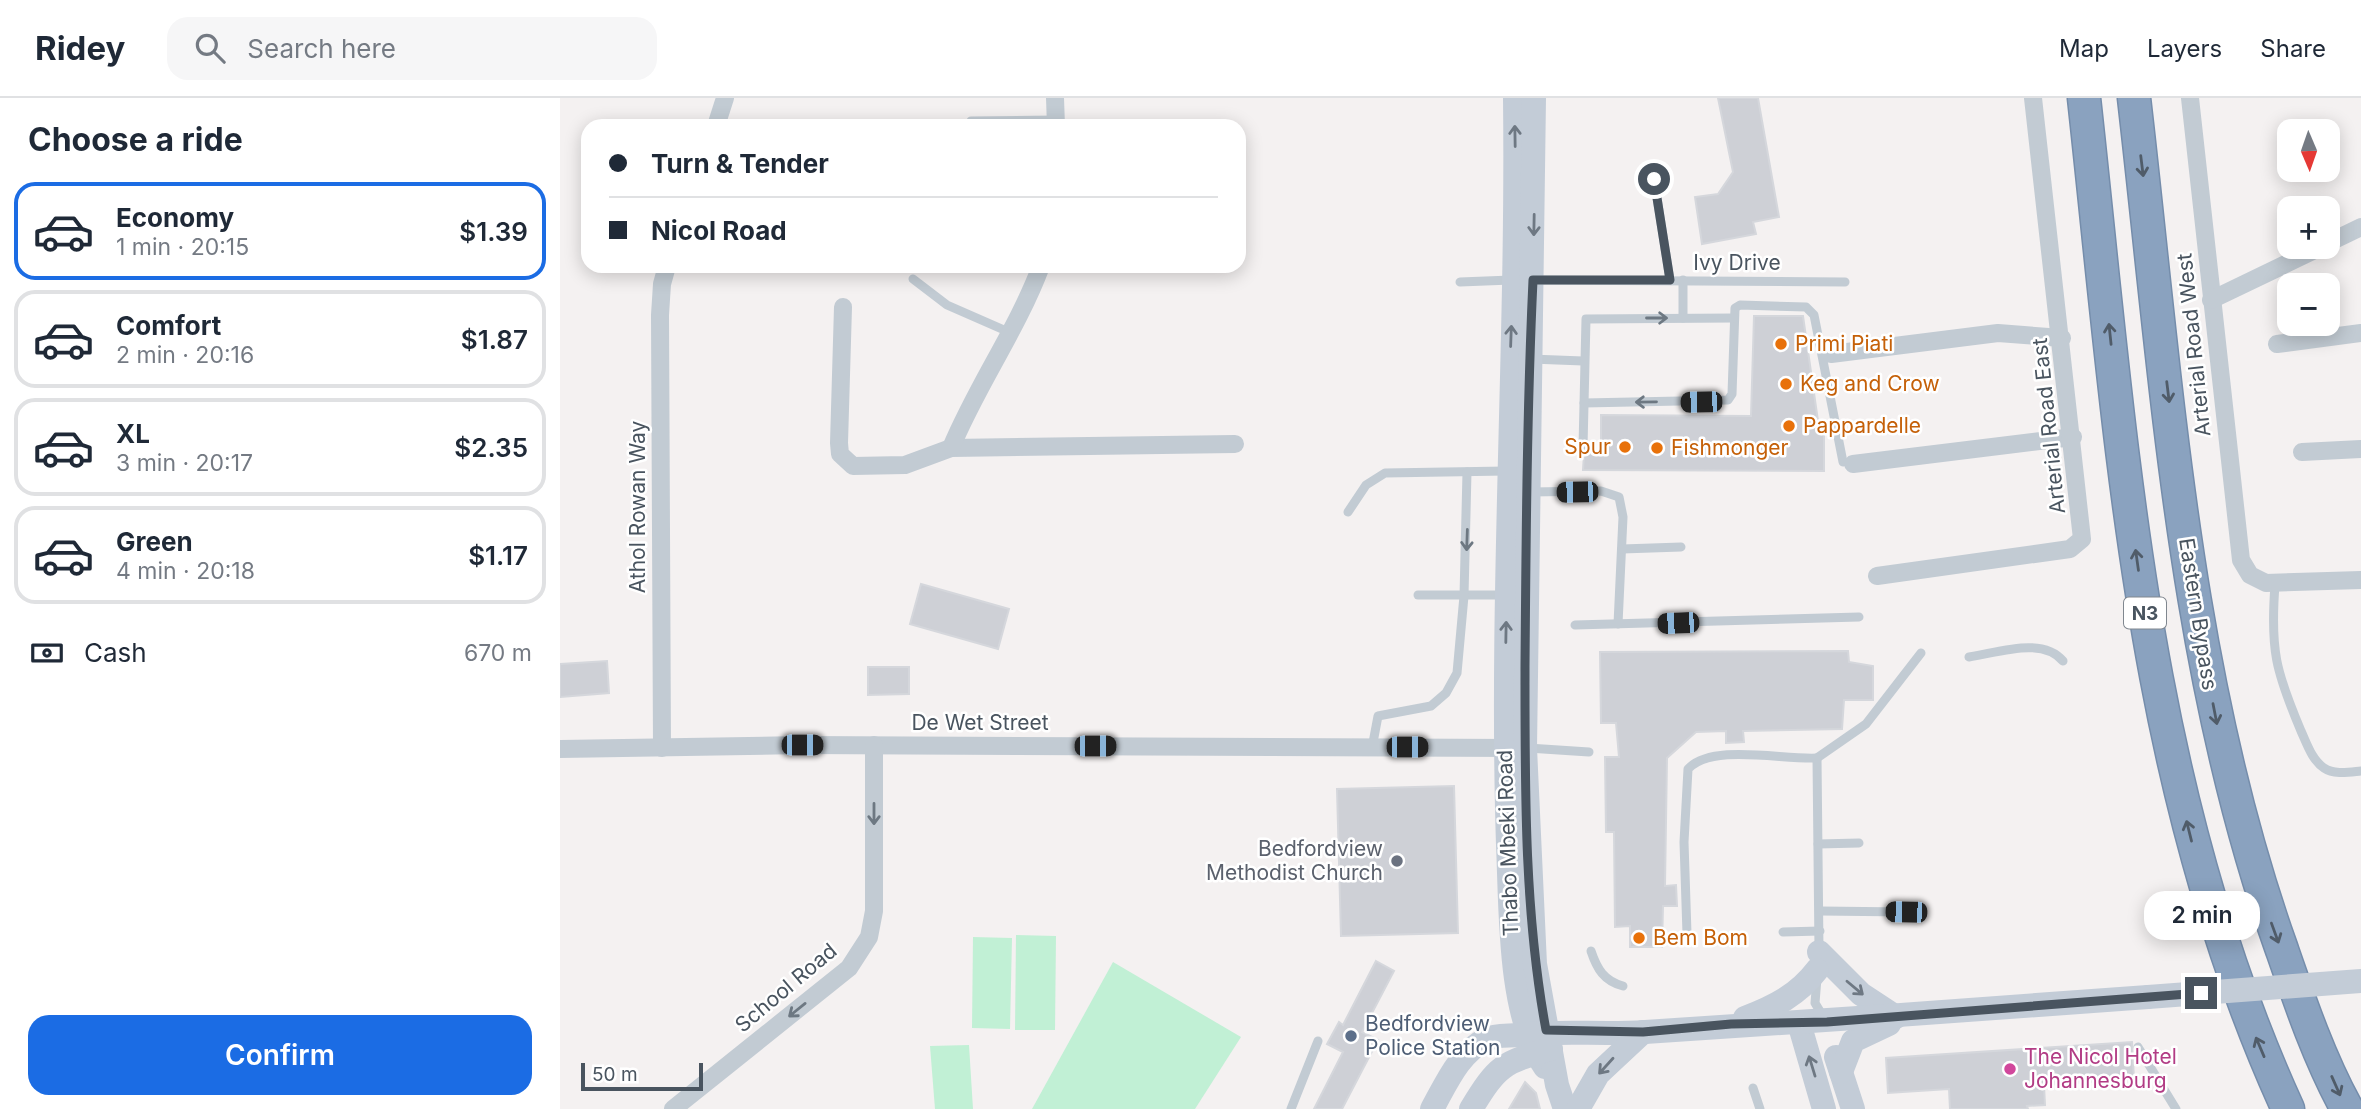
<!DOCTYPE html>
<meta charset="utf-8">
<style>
body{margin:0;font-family:Inter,sans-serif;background:#f6f6f7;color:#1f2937;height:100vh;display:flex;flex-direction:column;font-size:26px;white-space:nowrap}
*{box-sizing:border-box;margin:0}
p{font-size:23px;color:#747a83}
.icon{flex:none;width:38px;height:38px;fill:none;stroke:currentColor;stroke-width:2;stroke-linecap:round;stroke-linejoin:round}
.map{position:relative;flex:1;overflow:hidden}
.drawer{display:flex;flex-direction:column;background:#fff;width:560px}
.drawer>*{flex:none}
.top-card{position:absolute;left:21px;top:21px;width:665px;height:154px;border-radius:21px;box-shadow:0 4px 18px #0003;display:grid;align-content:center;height:154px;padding:0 28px;background:#fff}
.needle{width:46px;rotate:178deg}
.controls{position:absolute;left:1717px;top:21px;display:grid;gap:14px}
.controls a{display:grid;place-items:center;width:63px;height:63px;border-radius:14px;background:#fff;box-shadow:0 4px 18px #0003;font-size:35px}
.scale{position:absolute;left:21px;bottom:18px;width:122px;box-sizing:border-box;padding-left:7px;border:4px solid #49545f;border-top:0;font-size:19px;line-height:24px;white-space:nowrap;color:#49545f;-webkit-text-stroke:5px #fff;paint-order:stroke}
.end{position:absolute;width:32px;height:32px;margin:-16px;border:9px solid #49545f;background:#fff;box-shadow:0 0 0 4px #fff}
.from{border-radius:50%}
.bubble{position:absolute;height:49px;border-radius:21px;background:#fff;box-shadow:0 4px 18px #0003;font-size:23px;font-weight:600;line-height:49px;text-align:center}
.car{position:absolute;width:21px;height:42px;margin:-21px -10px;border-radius:9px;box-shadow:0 0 5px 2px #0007;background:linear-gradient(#222 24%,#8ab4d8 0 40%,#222 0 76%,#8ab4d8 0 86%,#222 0)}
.top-card b{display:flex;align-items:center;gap:24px;height:66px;font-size:26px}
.top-card b+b{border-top:2px solid #e0e1e3}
.top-card i{width:18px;height:18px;background:#1f2937}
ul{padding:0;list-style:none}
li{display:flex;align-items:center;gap:21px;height:98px;margin:0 14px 10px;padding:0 14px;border:4px solid #e0e1e3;border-radius:21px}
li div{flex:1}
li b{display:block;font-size:26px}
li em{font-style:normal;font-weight:600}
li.selected{border-color:#1b6ce4}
li>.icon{width:63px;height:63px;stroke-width:1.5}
h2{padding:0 28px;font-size:32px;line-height:84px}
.pay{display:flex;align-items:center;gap:18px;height:77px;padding:0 28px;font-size:26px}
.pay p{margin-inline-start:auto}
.cta{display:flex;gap:14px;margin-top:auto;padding:14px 28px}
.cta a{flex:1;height:80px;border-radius:21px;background:#1b6ce4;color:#fff;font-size:28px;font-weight:600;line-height:80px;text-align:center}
header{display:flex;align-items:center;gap:42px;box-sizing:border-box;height:98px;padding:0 35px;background:#fff;border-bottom:2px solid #e0e1e3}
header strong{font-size:33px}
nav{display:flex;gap:38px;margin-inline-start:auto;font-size:24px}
.search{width:490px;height:63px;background:#f6f6f7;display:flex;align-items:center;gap:18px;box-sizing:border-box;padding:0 24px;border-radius:21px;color:#747a83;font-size:26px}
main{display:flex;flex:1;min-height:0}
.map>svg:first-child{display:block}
</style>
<header>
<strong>Ridey</strong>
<div class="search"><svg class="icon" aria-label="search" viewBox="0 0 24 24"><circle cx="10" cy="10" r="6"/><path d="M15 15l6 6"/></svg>Search here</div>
<nav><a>Map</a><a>Layers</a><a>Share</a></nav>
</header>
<main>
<section class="drawer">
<h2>Choose a ride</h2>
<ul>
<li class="selected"><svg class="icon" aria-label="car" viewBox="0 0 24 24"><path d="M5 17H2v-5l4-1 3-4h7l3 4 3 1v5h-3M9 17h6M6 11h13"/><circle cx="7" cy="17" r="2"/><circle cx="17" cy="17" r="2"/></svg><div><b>Economy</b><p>1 min · 20:15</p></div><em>$1.39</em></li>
<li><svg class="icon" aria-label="car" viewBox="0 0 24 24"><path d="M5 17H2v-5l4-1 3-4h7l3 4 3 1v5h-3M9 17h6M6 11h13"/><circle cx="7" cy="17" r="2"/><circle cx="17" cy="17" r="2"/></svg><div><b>Comfort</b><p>2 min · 20:16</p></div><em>$1.87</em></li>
<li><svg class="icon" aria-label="car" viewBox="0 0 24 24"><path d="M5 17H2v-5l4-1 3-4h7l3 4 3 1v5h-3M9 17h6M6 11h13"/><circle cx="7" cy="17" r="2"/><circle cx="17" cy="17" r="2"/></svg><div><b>XL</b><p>3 min · 20:17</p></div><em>$2.35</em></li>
<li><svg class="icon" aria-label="car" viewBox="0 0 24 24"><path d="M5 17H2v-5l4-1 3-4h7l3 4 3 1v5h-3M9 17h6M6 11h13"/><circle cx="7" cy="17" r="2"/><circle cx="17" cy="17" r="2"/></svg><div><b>Green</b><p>4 min · 20:18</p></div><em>$1.17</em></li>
</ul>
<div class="pay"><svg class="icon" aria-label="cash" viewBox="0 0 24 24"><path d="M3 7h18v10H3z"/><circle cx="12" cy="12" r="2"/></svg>Cash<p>670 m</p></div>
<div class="cta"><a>Confirm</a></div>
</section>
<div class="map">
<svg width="1801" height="1011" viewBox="0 0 1801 1011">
<rect width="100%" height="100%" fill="#f4f1f1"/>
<g fill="#c1f0d5">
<polygon points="456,837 496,838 495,932 455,932"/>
<polygon points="413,839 452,840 450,931 412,930"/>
<polygon points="553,864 681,939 635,1011 472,1011"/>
<polygon points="409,947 413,1011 375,1011 370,948"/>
</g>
<g fill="#ced0d6" stroke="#d5d7dc" stroke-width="2">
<polygon points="1158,0 1198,0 1219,119 1193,124 1196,136 1142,146 1135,99 1158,96 1173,74"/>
<polygon points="1194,218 1243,218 1259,330 1264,330 1264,373 1023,372 1024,356 1041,355 1041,317 1191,318"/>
<polygon points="361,486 449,511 438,551 350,526"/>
<polygon points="1288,553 1289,564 1313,568 1313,602 1284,602 1282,631 1183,633 1184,644 1166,645 1166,633 1136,634 1107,660 1105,788 1116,787 1117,808 1103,808 1102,849 1070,849 1070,828 1055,829 1054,734 1046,734 1045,659 1059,659 1056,625 1041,625 1040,554"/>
<polygon points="47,563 49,595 0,599 0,566"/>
<polygon points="308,569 349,569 349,596 308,597"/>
<polygon points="894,688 898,835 781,838 777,691"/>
<polygon points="816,863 834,873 802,934 818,942 782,1011 754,1011 783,954 767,946 779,924 783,927"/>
<polygon points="1572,944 1574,981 1484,987 1485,1007 1467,1008 1468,1011 1390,1011 1389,991 1328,995 1326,960"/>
<polygon points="965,984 976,995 980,1011 949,1011"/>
</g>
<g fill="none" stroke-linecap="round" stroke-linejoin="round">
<defs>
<g id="highway">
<path d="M1524 0C1562 346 1581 690 1728 1011"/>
<path d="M1574 0C1607 285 1624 577 1721 849 1740 904 1759 960 1787 1011"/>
</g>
</defs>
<use href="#highway" stroke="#758dab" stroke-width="35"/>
<g stroke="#c2cbd3" stroke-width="9">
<polyline points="411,23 496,22"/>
<polyline points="1094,81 1110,182"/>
<polyline points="353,181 387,207 451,235"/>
<polyline points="972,182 1285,184"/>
<polyline points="900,184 951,182"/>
<polyline points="1123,220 1123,182"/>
<polyline points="971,261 1023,263"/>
<polyline points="1024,305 1168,302 1172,296 1175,210 1180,207 1246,209 1254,217 1283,364"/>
<polyline points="1023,349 1026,221 1174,220"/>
<polyline points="969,394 1041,393 1059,399 1063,419 1058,526"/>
<polyline points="788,414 806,387 825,375 946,373"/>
<polyline points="1062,451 1121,449"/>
<path d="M1715 487C1710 552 1716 574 1741 633 1747 646 1752 662 1764 670 1774 677 1790 674 1801 673"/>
<polyline points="858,497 947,497"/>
<polyline points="1015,527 1299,519"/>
<path d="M1409 559C1437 555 1482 538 1503 563"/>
<polyline points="812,650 818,618 871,608 886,595 897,575 904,498 907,374"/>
<polyline points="968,650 1029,654"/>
<polyline points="1257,660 1306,626 1361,555"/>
<polyline points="1258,746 1299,745"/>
<polyline points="1261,813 1346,814"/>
<polyline points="1223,834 1260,833"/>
<path d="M1127 836 1124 744 1128 671C1152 645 1222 662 1257 660L1259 852"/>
<path d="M1031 853C1037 871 1044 883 1063 888"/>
<polyline points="1257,880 1255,905 1264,920"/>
<polyline points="1578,949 1616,1011"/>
<polyline points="1193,990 1200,1011"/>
<polyline points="731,1011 758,943"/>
</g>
<g stroke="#c2cbd3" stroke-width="18">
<polyline points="495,0 496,28"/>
<polyline points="1630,0 1681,462 1690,477 1706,485 1801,482"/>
<polyline points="156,28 165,0"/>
<polyline points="1768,145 1801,129"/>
<polyline points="1651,202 1761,149"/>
<polyline points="283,209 279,345 280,356 293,368 345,367 391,350 675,346"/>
<polyline points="1717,246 1801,235"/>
<polyline points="1271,256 1438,235 1502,240"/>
<path d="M391 350C417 287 457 232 481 168"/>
<polyline points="1742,354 1801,351"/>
<polyline points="1293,366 1513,339"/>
<polyline points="1317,478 1510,451 1522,441 1473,0"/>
<polyline points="102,650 100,217 102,186 107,168"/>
<polyline points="0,651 242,647 958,650"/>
<polyline points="113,1011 289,870 309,839 314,813 314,647"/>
</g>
<g stroke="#c3ccd7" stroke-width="24">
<path d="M955 0C958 249 940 498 948 747 951 810 948 917 985 969"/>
<polyline points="974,0 965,650 975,866 997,987 1005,1011"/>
<polyline points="1259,854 1301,896 1336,919"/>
<path d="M1185 920C1214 909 1238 897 1257 872"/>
<polyline points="1239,925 1264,1011"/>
<polyline points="1276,959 1293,1011"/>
<polyline points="1281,974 1293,943 1329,926"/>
<path d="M872 1011C886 986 899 954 927 941 935 937 949 938 958 937 1000 932 1042 937 1085 934 1253 923 1420 912 1588 899"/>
<path d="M911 1011C938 967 942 965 991 951"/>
<polyline points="1018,1011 1038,976 1083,934"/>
</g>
<use href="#highway" stroke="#8aa2bf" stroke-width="32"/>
<polyline stroke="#c3ccd7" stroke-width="24" points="1588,899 1801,883"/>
</g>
<defs><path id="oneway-shaft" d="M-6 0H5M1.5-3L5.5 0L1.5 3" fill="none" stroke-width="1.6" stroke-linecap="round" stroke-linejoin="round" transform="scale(1.75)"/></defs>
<g stroke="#6e7883">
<use href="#oneway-shaft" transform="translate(955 38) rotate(-91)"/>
<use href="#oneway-shaft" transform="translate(974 127) rotate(91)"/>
<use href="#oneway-shaft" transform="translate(951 238) rotate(-88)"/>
<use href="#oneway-shaft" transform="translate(946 534) rotate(-89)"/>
<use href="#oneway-shaft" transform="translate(1295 890) rotate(40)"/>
<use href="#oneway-shaft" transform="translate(1046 968) rotate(132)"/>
<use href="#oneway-shaft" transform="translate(1252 968) rotate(-107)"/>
</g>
<g stroke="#505c69">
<use href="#oneway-shaft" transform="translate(1582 68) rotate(83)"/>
<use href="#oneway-shaft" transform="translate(1550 236) rotate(-96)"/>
<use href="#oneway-shaft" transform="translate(1608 294) rotate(83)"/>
<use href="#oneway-shaft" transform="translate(1577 462) rotate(-98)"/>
<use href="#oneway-shaft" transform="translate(1655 616) rotate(79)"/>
<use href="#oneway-shaft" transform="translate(1629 733) rotate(-104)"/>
<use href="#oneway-shaft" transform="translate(1715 835) rotate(70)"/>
<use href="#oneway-shaft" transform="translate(1700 949) rotate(-113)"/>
<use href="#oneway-shaft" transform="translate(1776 988) rotate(66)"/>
</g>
<g stroke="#6d7882">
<use href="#oneway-shaft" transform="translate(1097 220)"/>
<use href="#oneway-shaft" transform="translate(1086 304) rotate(179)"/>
<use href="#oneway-shaft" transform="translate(907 442) rotate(92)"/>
<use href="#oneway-shaft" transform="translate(314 716) rotate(90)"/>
<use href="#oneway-shaft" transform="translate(237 912) rotate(141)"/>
</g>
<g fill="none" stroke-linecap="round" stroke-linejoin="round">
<path stroke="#49545f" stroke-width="9" d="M1094 81 1110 182H973C967 311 966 440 965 568 965 689 964 813 986 932L1083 934 1171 926 1267 924 1641 895"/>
</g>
<g fill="#e8710a" stroke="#fff" stroke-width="2.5">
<circle cx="1221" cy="246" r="7"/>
<circle cx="1226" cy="286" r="7"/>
<circle cx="1229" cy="328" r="7"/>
<circle cx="1065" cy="349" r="7"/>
<circle cx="1097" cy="350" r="7"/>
<circle cx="1079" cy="840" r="7"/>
</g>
<circle fill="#6b7280" stroke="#fff" stroke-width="2.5" cx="837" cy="763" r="7"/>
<circle fill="#5c6f8a" stroke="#fff" stroke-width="2.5" cx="791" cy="938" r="7"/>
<circle fill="#d1479c" stroke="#fff" stroke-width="2.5" cx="1450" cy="971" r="7"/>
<g text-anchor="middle" stroke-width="5" stroke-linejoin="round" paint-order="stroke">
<rect fill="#fff" stroke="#80878f" stroke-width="2" x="1564" y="499.5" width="42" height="31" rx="5"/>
<g font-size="19" font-weight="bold" fill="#49545f">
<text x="1585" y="522">N3</text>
</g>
<g font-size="21" fill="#49545f" stroke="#fff">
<text x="1177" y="172">Ivy Drive</text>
<text transform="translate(1634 247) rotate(-96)" y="7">Arterial Road West</text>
<text transform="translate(1489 328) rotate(-96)" y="7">Arterial Road East</text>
<text transform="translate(78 409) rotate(-90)" y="7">Athol Rowan Way</text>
<text transform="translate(1638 516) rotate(81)" y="7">Eastern Bypass</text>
<text x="420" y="632">De Wet Street</text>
<text transform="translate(948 745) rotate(-92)" y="7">Thabo Mbeki Road</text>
<text transform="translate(226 890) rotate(-40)" y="7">School Road</text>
</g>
<g font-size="21" fill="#c56008" stroke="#fff" text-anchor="start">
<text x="1235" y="253">Primi Piati</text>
<text x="1240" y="293">Keg and Crow</text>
<text x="1243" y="335">Pappardelle</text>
<text x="1051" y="356" text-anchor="end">Spur</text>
<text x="1111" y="357">Fishmonger</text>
<text x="1093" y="847">Bem Bom</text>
</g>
<g font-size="21" fill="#5b616d" stroke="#fff" text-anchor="end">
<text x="823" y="758">Bedfordview<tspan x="823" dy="24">Methodist Church</tspan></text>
</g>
<g font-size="21" fill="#4e5e75" stroke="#fff" text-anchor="start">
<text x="805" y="933">Bedfordview<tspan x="805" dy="24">Police Station</tspan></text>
</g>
<g font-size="21" fill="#b23c85" stroke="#fff" text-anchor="start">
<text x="1464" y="966">The Nicol Hotel<tspan x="1464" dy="24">Johannesburg</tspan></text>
</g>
</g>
</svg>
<div class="controls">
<a><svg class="needle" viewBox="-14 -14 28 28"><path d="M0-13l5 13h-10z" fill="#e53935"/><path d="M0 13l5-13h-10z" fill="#747a83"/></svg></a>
<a>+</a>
<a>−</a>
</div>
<div class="scale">50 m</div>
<i class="end from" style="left:1094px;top:81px"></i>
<i class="end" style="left:1641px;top:895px"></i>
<div class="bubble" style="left:1584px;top:793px;width:116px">2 min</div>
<i class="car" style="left:1141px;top:304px;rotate:269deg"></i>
<i class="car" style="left:1017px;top:394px;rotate:269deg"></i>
<i class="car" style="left:1118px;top:525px;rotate:268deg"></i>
<i class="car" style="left:242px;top:647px;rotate:90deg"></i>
<i class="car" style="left:535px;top:648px;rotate:90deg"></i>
<i class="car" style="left:847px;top:649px;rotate:90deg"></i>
<i class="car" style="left:1346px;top:814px;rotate:271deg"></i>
<div class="top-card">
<b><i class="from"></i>Turn &amp; Tender</b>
<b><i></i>Nicol Road</b>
</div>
</div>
</main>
